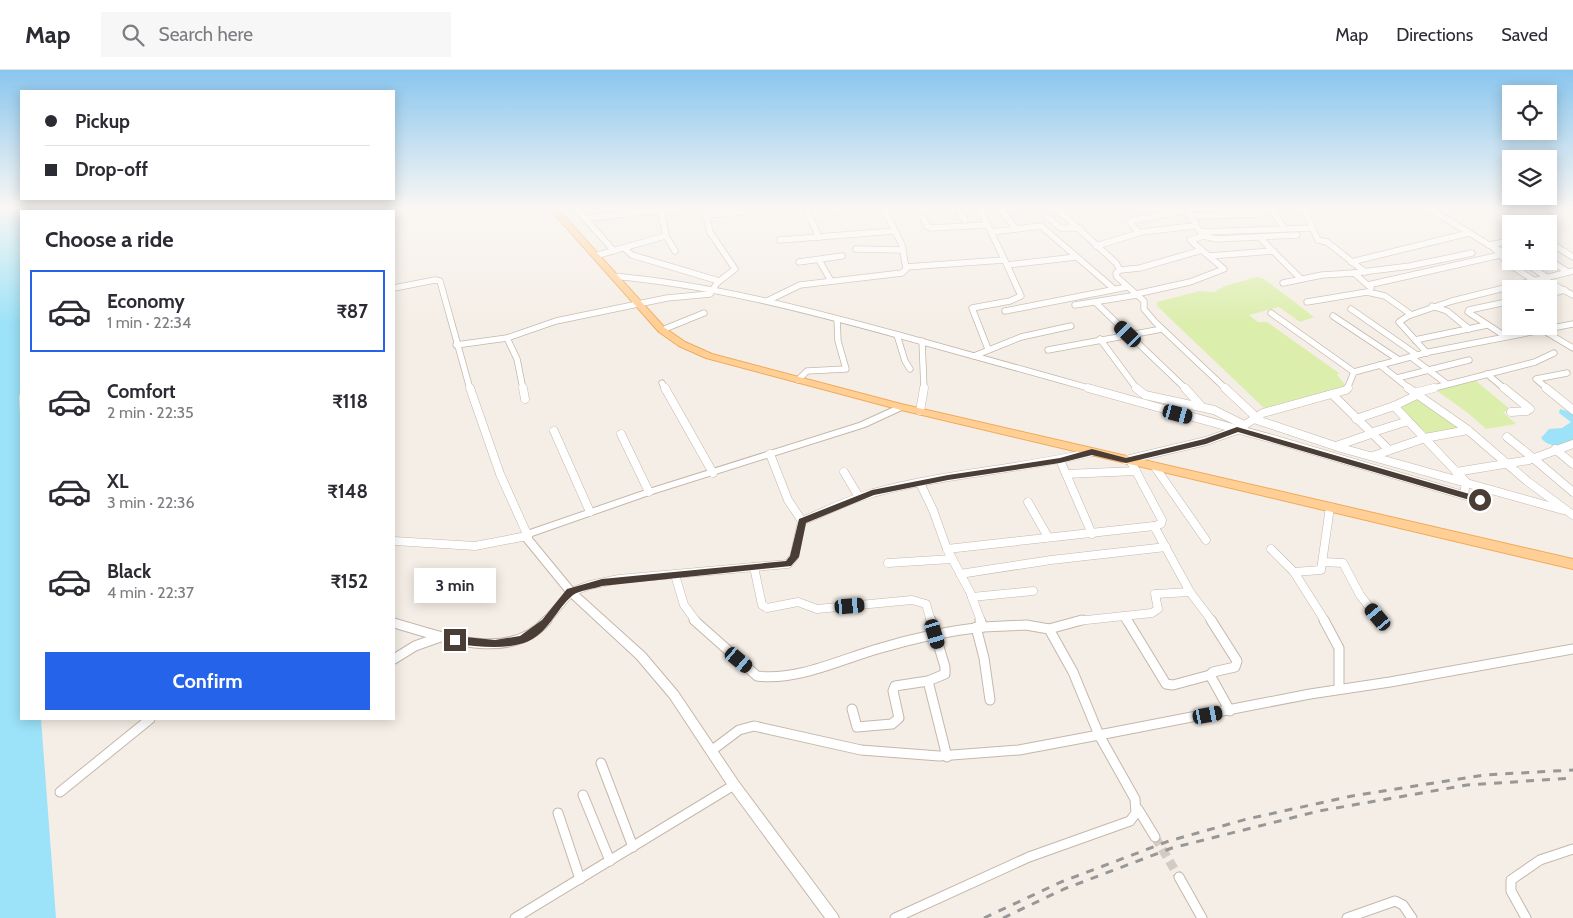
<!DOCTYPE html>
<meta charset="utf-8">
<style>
body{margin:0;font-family:Cabin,sans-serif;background:#f7f7f7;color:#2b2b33;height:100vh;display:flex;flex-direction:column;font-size:19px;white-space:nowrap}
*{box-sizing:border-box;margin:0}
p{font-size:16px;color:#7c7c81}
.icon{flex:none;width:28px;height:28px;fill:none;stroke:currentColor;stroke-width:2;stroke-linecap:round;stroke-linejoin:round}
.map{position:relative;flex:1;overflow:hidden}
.drawer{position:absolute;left:20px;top:140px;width:375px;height:510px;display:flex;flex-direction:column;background:#fff;border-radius:0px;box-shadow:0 2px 12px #0003}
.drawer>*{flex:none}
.hud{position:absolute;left:20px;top:20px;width:375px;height:110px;border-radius:0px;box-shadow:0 2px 12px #0003;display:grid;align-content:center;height:110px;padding:0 25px;background:#fff}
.fabs{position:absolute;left:1502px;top:15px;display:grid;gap:10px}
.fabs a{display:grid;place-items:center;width:55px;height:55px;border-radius:0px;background:#fff;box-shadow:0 2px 12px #0003;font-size:25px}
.end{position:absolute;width:22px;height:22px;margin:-11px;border:6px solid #493d35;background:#fff;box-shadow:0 0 0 2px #fff}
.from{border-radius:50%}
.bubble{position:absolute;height:35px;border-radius:0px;background:#fff;box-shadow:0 2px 12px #0003;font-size:16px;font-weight:700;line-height:35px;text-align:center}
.car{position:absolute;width:15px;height:30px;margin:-15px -8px;border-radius:6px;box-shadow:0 0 4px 1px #0007;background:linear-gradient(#222 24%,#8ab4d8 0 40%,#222 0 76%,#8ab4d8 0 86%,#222 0)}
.hud b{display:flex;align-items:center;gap:18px;height:48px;font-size:19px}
.hud b+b{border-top:1px solid #e1e1e2}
.hud i{width:12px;height:12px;background:#2b2b33}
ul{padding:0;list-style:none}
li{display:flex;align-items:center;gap:15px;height:82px;margin:0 10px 8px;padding:0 15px;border:2px solid transparent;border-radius:0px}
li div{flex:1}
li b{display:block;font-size:19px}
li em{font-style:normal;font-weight:700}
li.current{border-color:#2563eb}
li>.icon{width:45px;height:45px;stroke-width:1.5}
h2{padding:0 25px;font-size:22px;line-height:60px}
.primary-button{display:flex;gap:10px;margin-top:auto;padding:10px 25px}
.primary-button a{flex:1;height:58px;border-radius:0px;background:#2563eb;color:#fff;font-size:20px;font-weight:700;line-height:58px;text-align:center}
header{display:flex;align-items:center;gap:30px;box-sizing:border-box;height:70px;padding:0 25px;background:#fff;border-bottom:1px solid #e1e1e2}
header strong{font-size:24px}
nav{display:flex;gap:28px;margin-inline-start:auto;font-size:18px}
.search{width:350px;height:45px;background:#f7f7f7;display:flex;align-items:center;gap:12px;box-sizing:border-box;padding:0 18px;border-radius:0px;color:#7c7c81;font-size:19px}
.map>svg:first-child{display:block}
</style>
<header>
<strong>Map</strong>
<div class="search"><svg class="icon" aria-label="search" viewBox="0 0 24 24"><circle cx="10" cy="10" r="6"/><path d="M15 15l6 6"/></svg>Search here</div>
<nav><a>Map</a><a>Directions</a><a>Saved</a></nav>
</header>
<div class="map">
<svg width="1573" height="848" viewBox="0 0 1573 848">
<rect width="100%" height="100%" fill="#f5eee6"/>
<g fill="#dbeeab">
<polygon points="1257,207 1264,209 1314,247 1300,252 1279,237 1249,245 1258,252 1267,252 1339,303 1337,305 1346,316 1264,338 1157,236 1157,232 1200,221 1214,222 1225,216"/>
<polygon points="1476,311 1511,340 1503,342 1516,354 1486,359 1468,343 1436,320"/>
<polygon points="1417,328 1456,355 1458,359 1428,365 1402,342 1401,338"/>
</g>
<g fill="#9ce2f8">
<polygon points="0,137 127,137 121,141 21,141 21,322 19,326 21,363 21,649 41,649 56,848 0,848"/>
<path d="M1560 339 1573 343V373C1561 375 1550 379 1541 368L1549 359 1562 358 1571 352 1559 343Z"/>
</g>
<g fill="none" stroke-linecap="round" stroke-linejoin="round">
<polyline stroke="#d3cbc3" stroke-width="9" stroke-dasharray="9 5" stroke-linecap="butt" points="1155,767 1179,807"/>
<defs>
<g id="minor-far2">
<polyline points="575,137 614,181"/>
<polyline points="660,137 666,166 675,181"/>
<polyline points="805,137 819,167"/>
<polyline points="837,137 840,141"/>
<polyline points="956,137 965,150"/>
<polyline points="979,137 1007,195 1076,187"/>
<polyline points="999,137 1016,159"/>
<polyline points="1055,137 1116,193 1120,200 1116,203 1117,207 1144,231 1144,239 1155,252 1226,319"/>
<polyline points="1270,137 1284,158"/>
<polyline points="1303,137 1318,170 1327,172 1365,202"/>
<polyline points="1427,137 1494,178 1509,194 1535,211"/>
<polyline points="1451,137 1454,139"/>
<polyline points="706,145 742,142"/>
<polyline points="1046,145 1060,158 1080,158"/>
<polyline points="1190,146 1261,144"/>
<polyline points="923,147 927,156 931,158 987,155"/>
<polyline points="586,148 691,137"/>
<polyline points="992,162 1041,156 1114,219"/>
<polyline points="1202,162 1311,158"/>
<polyline points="1139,163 1129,151 1200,138"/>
<polyline points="1204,166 1216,169 1297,165"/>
<polyline points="1259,167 1301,209"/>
<polyline points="780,170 894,161"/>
<polyline points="1552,174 1573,187"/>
<polyline points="1489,175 1511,171"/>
<polyline points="1096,176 1142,162 1193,156 1196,154 1186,140"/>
<polyline points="624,178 632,185 719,211"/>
<polyline points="1494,178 1511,184"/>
<polyline points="856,179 902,180"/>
<polyline points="595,186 665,166"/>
<polyline points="1209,186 1273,181"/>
<polyline points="819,190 831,211"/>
<polyline points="1549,190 1568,202"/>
<polyline points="1522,191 1548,208"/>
<polyline points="799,192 842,186"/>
<polyline points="1351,192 1469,163"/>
<polyline points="906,197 1004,190"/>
<polyline points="1120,200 1140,198 1202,180"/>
<polyline points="1354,203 1410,196 1472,183"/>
<path d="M613 206C712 215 807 240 902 266 966 284 1029 301 1092 319"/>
<polyline points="1543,209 1573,225"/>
<polyline points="1283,213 1322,205 1354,203 1371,218"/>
<polyline points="1368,215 1500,185"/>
<polyline points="394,218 435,210 440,211 470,319"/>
<polyline points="1136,224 1190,212 1224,199 1190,170 1204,166 1195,155"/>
<polyline points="1549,224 1565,220"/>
<polyline points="767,231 800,215 902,203 906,199 902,175 883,137"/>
<polyline points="1307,232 1367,222 1385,226 1409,243"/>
<polyline points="1096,233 1186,319"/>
<polyline points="1075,235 1137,225"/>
<polyline points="1432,236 1447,241 1469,259"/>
<polyline points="1351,239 1417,285"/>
<polyline points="1005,241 1127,217"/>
<polyline points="1271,243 1354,302"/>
<polyline points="1333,246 1399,290"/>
<polyline points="1541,259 1573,278"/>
<polyline points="662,260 704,243"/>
<polyline points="897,265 905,291 910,299"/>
<polyline points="1505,266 1468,242 1469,240 1511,231"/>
<polyline points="507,268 517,289 523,319"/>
<polyline points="1100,269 1137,319"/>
<polyline points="1415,270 1487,255"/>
<polyline points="922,271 924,319"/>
<polyline points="456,275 507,268 556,251 667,228 710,224 717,213 735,199 710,162 704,137"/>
<polyline points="988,279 972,238 1010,231 1021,226 1007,195"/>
<polyline points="1048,280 1162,259"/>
<polyline points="1427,283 1399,252 1408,246 1452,231 1573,201"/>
<polyline points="974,286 1021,267 1071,256"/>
<polyline points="1411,287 1447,314"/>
<polyline points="1380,295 1410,319"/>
<polyline points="1487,304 1505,319"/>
<polyline points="1397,308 1469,290"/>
<polyline points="798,310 807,301 846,299 838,271 837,249"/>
<polyline points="662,313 665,319"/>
<polyline points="1347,319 1354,302 1429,282 1573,254"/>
<polyline points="1430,319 1535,292 1554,283"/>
<polyline points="1548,319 1536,309 1567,303"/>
</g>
<g id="minor-far1">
<polyline points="470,318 500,404 527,464"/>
<polyline points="523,318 525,329"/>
<polyline points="665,318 713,403"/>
<polyline points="1088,318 1280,371 1480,430"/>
<polyline points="1136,318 1145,325 1214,340 1244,355"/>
<polyline points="1185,318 1201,336"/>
<polyline points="1225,318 1256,347"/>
<polyline points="1408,318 1468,360 1527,411 1573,445"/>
<polyline points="1504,318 1530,339 1527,341 1511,342"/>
<polyline points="1546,318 1573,340"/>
<polyline points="1414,323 1434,318"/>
<polyline points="1332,324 1389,380"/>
<polyline points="1394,336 1466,412 1464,425"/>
<polyline points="920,341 924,318"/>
<polyline points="1254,349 1341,378 1563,440"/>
<polyline points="1356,349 1394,336 1417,325"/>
<polyline points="554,361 590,442"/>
<polyline points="1370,363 1408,351"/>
<polyline points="621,364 649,422"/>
<polyline points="1507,367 1533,388"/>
<polyline points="1336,376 1371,364"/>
<polyline points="1555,379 1573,394"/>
<polyline points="770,384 788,430 802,451"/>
<polyline points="1373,386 1425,368 1468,360"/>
<polyline points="1533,388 1573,422"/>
<polyline points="1060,390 1092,464"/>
<polyline points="1126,390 1206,371 1237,360 1263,343 1346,320 1348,318"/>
<polyline points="1131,392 1162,450 1161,454 1154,456"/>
<polyline points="1155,397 1206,470"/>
<polyline points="844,402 859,427"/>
<polyline points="1456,402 1529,390 1573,374"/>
<polyline points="1066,404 1136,401"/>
<polyline points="920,413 933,440 947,479 970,522 981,551"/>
<polyline points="1028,432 1048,467"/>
<polyline points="394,471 475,476 527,466"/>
<polyline points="947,479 1154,456 1190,522 1212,551"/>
<polyline points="1271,479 1294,502 1325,551"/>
<polyline points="1323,492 1343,493 1360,525 1377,547"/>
<polyline points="888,493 952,489"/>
<polyline points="754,497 762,535 767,538 798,532 817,539 912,530 926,534 931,551"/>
<polyline points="1294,502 1321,500 1330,437"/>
<polyline points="960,504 1051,490 1166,477"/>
<polyline points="675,505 684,535 696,551"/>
<polyline points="972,527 1033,521"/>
<polyline points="1124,546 1127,551"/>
<path d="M546 551 571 522 590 515 619 509 788 494 794 487 802 451C825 442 849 429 873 423 945 403 1020 400 1092 382"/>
<polyline points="1077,551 1152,543 1158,539 1155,524 1190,522"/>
</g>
<g id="minor">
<path d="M694 550 757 606C799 611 841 589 881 578 914 568 948 561 983 557"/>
<polyline points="931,550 945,597 945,604 928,611 947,687"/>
<polyline points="980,550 983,557 1026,555 1049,559 1073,602 1099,665 1310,624 1390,612 1573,579"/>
<polyline points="1127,550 1166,614 1173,615 1210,605"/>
<polyline points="1211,550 1237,591 1235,597 1213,602 1210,605 1230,641"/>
<polyline points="1324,550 1339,578 1339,619"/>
<path d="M394 553C440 566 510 594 547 550"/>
<polyline points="976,557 984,588 990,630"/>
<polyline points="1049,559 1082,550"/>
<polyline points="394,589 415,576 443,566"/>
<polyline points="852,639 857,657 892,654 899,648 893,621 895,616 928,611"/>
<polyline points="711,681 739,660 754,656 861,680 939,686 1019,680 1099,665 1135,729 1136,743 1130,751 1029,787 895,848"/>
<polyline points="601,693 633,777"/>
<polyline points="60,722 150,649"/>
<polyline points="583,725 610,791"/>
<polyline points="1138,739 1155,767"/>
<polyline points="558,743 580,809"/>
<polyline points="1179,807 1202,848"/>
<polyline points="515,848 734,715"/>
<polyline points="1347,848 1395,831 1403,835 1412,848"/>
<polyline points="1526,848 1511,821 1511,810 1540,790 1573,779"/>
</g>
<polygon id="tertiary" points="901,334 905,337 904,339 865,357 652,424 532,466 532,468 574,519 645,583 678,622 738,711 837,844 839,848 825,848 730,719 670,628 637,589 568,525 524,471 522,469 524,462 646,420 859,353"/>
<polygon id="primary" points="548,137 556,137 665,258 685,272 712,284 901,334 1573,489 1573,499 901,340 706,288 679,276 659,262"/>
</defs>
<use href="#minor-far2" stroke="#c5b7ab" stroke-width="7"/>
<use href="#minor-far1" stroke="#c5b7ab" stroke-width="9"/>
<use href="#minor" stroke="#c5b7ab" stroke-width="11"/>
<use href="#tertiary" stroke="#c5b7ab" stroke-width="2"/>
<use href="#primary" stroke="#f1aa58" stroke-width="2"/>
<use href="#minor-far2" stroke="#fff" stroke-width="5.5"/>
<use href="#minor-far1" stroke="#fff" stroke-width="8"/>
<use href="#minor" stroke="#fff" stroke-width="9"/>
<use href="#tertiary" fill="#fff" fill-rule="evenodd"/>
<use href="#primary" fill="#ffcf95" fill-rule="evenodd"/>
<g stroke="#979797" stroke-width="3" stroke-dasharray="8 8" stroke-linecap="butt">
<polyline points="984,848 1061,812 1169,771 1247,749 1352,726 1484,705 1573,700"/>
<polyline points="1003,848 1064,819 1172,778 1319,741 1467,715 1573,708"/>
</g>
</g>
<linearGradient id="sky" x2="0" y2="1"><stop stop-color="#89c6ee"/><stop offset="0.54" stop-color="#faf7f4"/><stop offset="1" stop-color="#faf7f4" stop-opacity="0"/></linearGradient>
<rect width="1573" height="255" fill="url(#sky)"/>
<path fill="#493d35" d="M1237 357 1480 427 1484 430 1480 433 1238 362 1206 374 1126 393 1092 385 1060 393 948 410 874 425 806 453 799 487 791 496 602 516C594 519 580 520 573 525 555 540 549 564 524 573 501 580 477 576 455 574L450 570 455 566 495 570 520 566 542 550 567 519 602 509 786 491 790 486 799 449 872 420 948 405 1060 388 1092 379 1126 388 1204 369Z"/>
</svg>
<div class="fabs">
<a><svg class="icon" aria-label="locate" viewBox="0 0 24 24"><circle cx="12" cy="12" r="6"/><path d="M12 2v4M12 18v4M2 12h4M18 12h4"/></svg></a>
<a><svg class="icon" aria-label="layers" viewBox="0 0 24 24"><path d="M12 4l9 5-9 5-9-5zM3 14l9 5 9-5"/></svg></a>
<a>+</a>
<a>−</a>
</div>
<i class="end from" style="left:1480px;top:430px"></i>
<i class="end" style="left:455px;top:570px"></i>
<div class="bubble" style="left:414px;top:498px;width:82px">3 min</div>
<i class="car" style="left:1128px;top:264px;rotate:314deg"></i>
<i class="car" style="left:1178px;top:344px;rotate:105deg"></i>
<i class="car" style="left:850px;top:536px;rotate:85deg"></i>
<i class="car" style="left:1378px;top:547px;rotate:320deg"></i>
<i class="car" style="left:935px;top:564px;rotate:163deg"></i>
<i class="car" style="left:739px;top:590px;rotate:130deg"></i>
<i class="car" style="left:1208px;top:645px;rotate:79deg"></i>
<div class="hud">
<b><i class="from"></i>Pickup</b>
<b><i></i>Drop-off</b>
</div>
<section class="drawer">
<h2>Choose a ride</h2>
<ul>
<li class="current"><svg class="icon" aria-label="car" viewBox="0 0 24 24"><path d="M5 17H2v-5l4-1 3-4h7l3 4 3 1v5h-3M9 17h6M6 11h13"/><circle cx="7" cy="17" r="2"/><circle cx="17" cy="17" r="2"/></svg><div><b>Economy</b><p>1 min · 22:34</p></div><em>₹87</em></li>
<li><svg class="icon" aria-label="car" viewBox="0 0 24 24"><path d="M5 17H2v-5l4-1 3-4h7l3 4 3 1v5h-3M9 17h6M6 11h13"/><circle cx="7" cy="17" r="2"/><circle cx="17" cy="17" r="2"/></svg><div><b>Comfort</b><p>2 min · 22:35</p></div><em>₹118</em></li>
<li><svg class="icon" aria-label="car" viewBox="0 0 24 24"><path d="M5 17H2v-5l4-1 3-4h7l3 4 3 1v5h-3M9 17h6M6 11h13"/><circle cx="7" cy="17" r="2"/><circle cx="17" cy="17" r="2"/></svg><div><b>XL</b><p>3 min · 22:36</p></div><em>₹148</em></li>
<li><svg class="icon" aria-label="car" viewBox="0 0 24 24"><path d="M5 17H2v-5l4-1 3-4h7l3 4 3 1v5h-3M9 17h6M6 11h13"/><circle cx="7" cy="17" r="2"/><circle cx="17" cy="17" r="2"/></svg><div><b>Black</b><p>4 min · 22:37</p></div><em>₹152</em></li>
</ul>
<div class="primary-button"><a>Confirm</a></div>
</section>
</div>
